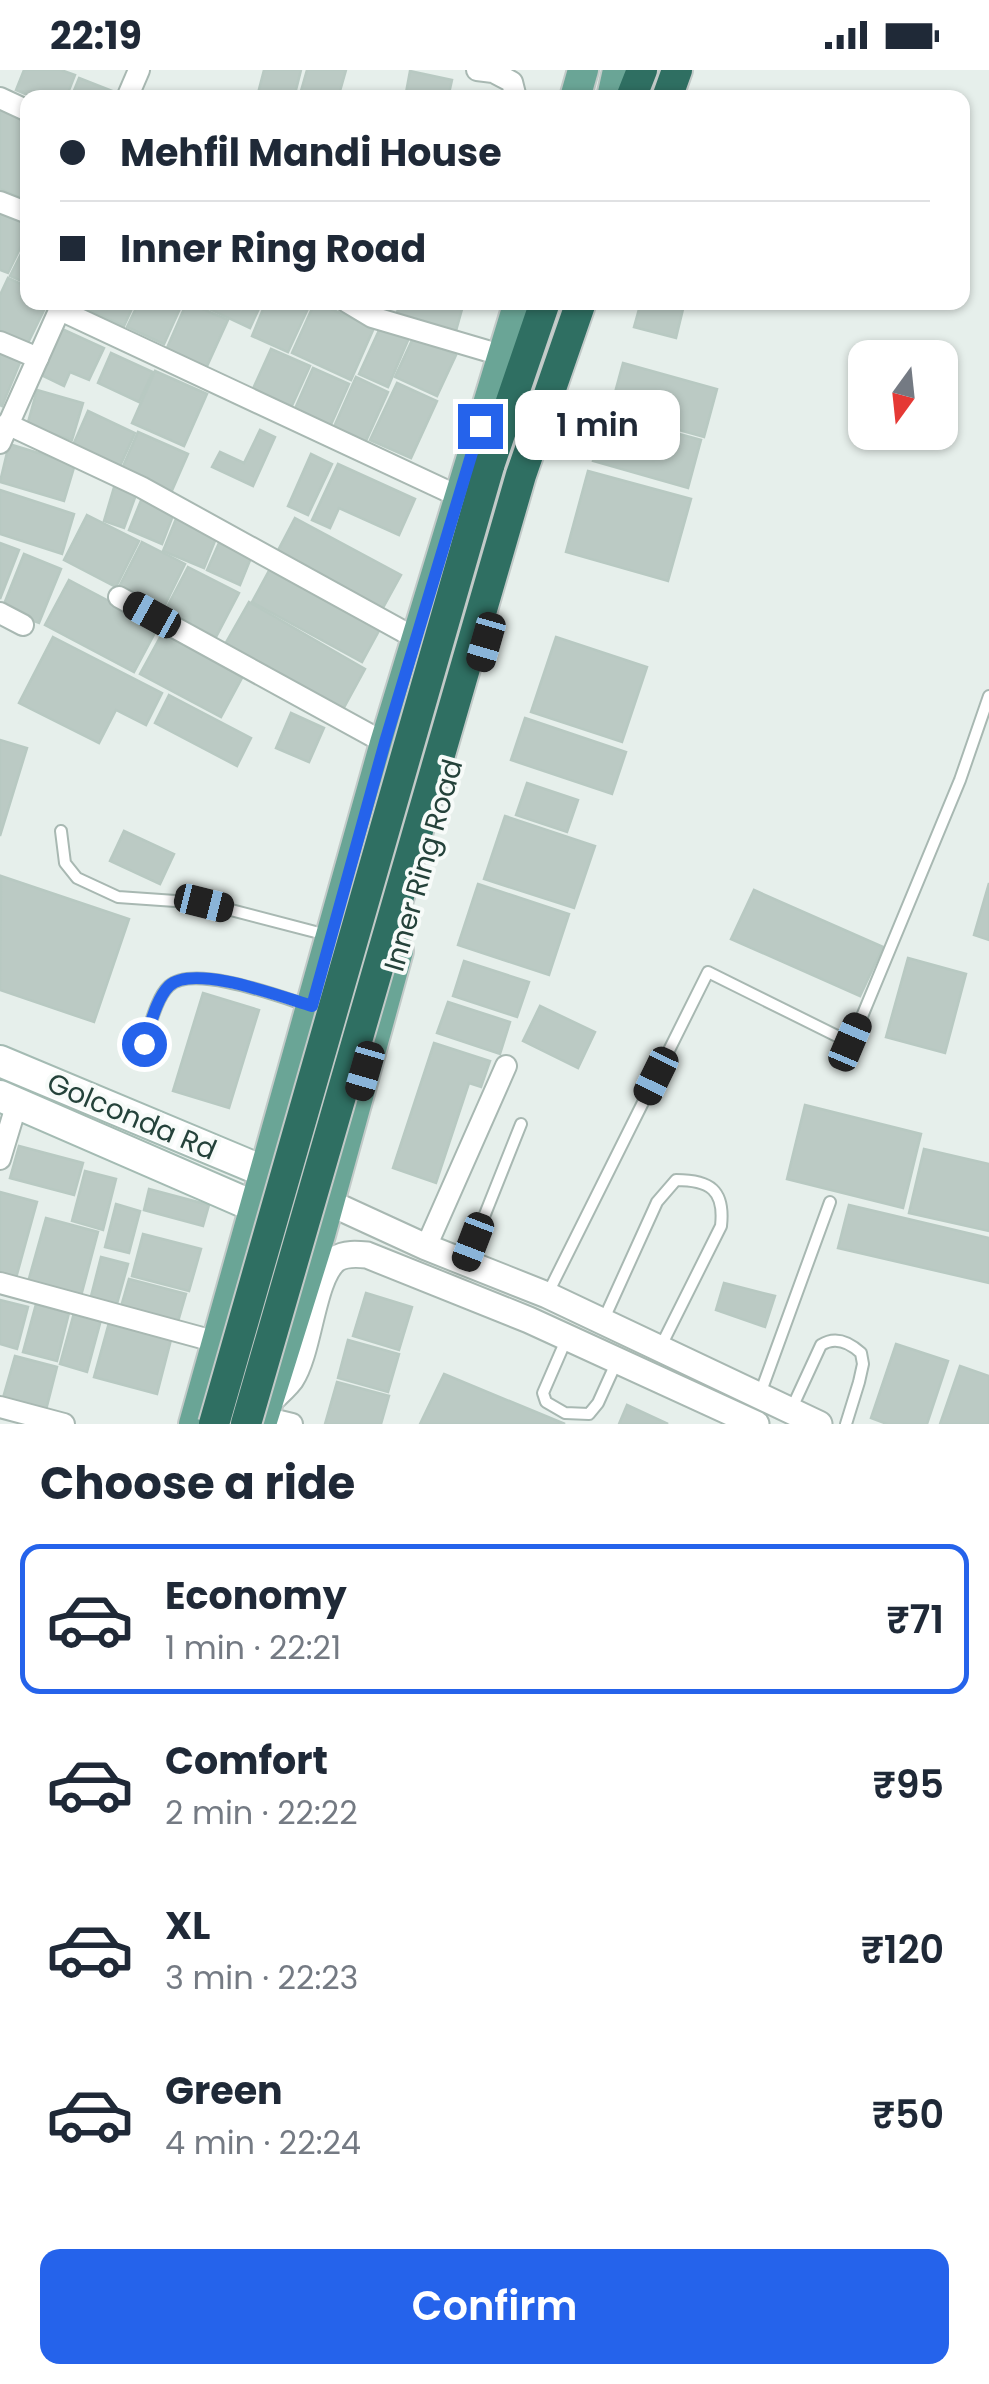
<!DOCTYPE html>
<meta charset="utf-8">
<style>
body{margin:0;font-family:Poppins,sans-serif;background:#f6f6f7;color:#1f2937;height:100vh;display:flex;flex-direction:column;font-size:38px;white-space:nowrap}
*{box-sizing:border-box;margin:0}
p{font-size:32px;color:#747a83}
.icon{flex:none;width:55px;height:55px;fill:none;stroke:currentColor;stroke-width:2;stroke-linecap:round;stroke-linejoin:round}
.map{position:relative;height:1354px;overflow:hidden}
.sheet{display:flex;flex-direction:column;background:#fff;flex:1}
.sheet>*{flex:none}
.top-card{position:absolute;left:20px;top:20px;width:950px;height:220px;border-radius:20px;box-shadow:0 2px 8px #0004;display:grid;align-content:center;height:220px;padding:0 40px;background:#fff}
.needle{width:65px;rotate:195deg}
.fabs{position:absolute;left:848px;top:270px;display:grid;gap:20px}
.fabs a{display:grid;place-items:center;width:110px;height:110px;border-radius:20px;background:#fff;box-shadow:0 2px 8px #0004;font-size:50px}
.end{position:absolute;width:45px;height:45px;margin:-22px;border:12px solid #2563eb;background:#fff;box-shadow:0 0 0 5px #fff}
.from{border-radius:50%}
.bubble{position:absolute;height:70px;border-radius:20px;background:#fff;box-shadow:0 2px 8px #0004;font-size:32px;font-weight:600;line-height:70px;text-align:center}
.car{position:absolute;width:30px;height:60px;margin:-30px -15px;border-radius:12px;box-shadow:0 0 8px 2px #0007;background:linear-gradient(#222 24%,#8ab4d8 0 40%,#222 0 76%,#8ab4d8 0 86%,#222 0)}
.top-card b{display:flex;align-items:center;gap:35px;height:95px;font-size:38px}
.top-card b+b{border-top:2px solid #e0e1e3}
.top-card i{width:25px;height:25px;background:#1f2937}
ul{padding:0;list-style:none}
li{display:flex;align-items:center;gap:30px;height:150px;margin:0 20px 15px;padding:0 20px;border:5px solid transparent;border-radius:20px}
li div{flex:1}
li b{display:block;font-size:38px}
li em{font-style:normal;font-weight:600}
li.on{border-color:#2563eb}
li>.icon{width:90px;height:90px;stroke-width:1.5}
h2{padding:0 40px;font-size:45px;line-height:120px}
.primary-button{display:flex;gap:20px;margin-top:auto;padding:20px 40px}
.primary-button a{flex:1;height:115px;border-radius:20px;background:#2563eb;color:#fff;font-size:40px;font-weight:600;line-height:115px;text-align:center}
.status{display:flex;justify-content:space-between;align-items:center;height:70px;padding:0 50px;background:#fff;direction:ltr}
.status svg{height:28px;fill:currentColor}
.map>svg:first-child{display:block}
</style>
<div class="status"><b>22:19</b><svg viewBox="0 0 49 12"><path d="M0 12V9h3v3zM5 12V6h3v6zM10 12V3h3v9zM15 12V0h3v12zM26 1h20v11H26zM47 4h2v5h-2z"/></svg></div>
<div class="map">
<svg width="989" height="1354" viewBox="0 0 989 1354">
<rect width="100%" height="100%" fill="#e6efeb"/>
<g fill="#bbcac4" stroke="#b8c9c2" stroke-width="2.5">
<polygon points="24,0 61,0 75,5 66,28 35,28 16,20"/>
<polygon points="264,0 301,0 294,28 257,27"/>
<polygon points="307,0 346,0 338,28 299,28"/>
<polygon points="410,1 452,10 448,28 405,28"/>
<polygon points="79,8 120,24 119,28 71,28"/>
<polygon points="161,22 217,23 217,28 161,28"/>
<polygon points="0,39 28,48 28,120 24,129 0,119"/>
<polygon points="0,142 28,155 28,162 8,203 0,200"/>
<polygon points="28,170 28,214 10,206"/>
<polygon points="8,208 28,217 28,232 48,232 25,279 0,266 0,225"/>
<polygon points="78,232 135,232 124,256 77,235"/>
<polygon points="139,232 183,232 164,274 127,257"/>
<polygon points="187,232 228,250 203,305 163,287"/>
<polygon points="210,232 262,232 250,258 207,238"/>
<polygon points="266,232 311,232 288,282 252,266"/>
<polygon points="315,232 374,258 351,310 292,283"/>
<polygon points="400,232 464,232 454,268 395,250"/>
<polygon points="641,232 660,232 683,239 676,268 634,257"/>
<polygon points="381,256 409,268 388,317 359,304"/>
<polygon points="62,259 104,278 89,310 70,302 64,316 41,305"/>
<polygon points="414,266 456,285 437,326 395,307"/>
<polygon points="271,279 310,296 290,340 251,323"/>
<polygon points="0,281 21,290 2,336 0,335"/>
<polygon points="111,283 153,302 139,332 98,313"/>
<polygon points="623,293 717,319 704,367 610,341"/>
<polygon points="313,298 349,314 329,359 293,343"/>
<polygon points="155,301 207,324 184,376 132,353"/>
<polygon points="356,307 388,322 365,373 333,359"/>
<polygon points="397,313 437,331 411,388 370,370"/>
<polygon points="37,320 83,333 72,370 27,356"/>
<polygon points="88,341 135,363 120,396 73,375"/>
<polygon points="606,344 701,370 688,418 593,391"/>
<polygon points="260,360 275,367 253,416 212,397 220,382 244,393"/>
<polygon points="138,362 188,384 170,425 120,403"/>
<polygon points="9,374 75,394 64,431 0,412"/>
<polygon points="311,384 332,394 308,445 288,436"/>
<polygon points="338,394 415,429 399,465 339,438 330,458 312,450"/>
<polygon points="588,401 691,429 668,511 566,482"/>
<polygon points="115,414 137,422 124,458 104,451"/>
<polygon points="0,420 74,444 62,484 0,464"/>
<polygon points="142,428 174,443 162,474 129,460"/>
<polygon points="87,445 139,471 116,517 64,490"/>
<polygon points="295,448 401,505 379,545 274,488"/>
<polygon points="176,449 217,466 204,498 163,481"/>
<polygon points="142,472 185,494 162,541 118,519"/>
<polygon points="0,473 19,480 0,529"/>
<polygon points="219,473 230,478 231,474 253,483 240,515 207,500"/>
<polygon points="24,484 61,499 39,553 2,539"/>
<polygon points="188,497 239,523 216,567 165,541"/>
<polygon points="271,497 381,557 362,592 252,532"/>
<polygon points="69,510 158,557 134,602 45,555"/>
<polygon points="249,532 365,599 341,643 224,576"/>
<polygon points="163,562 243,606 221,647 140,604"/>
<polygon points="53,567 162,623 146,655 116,640 99,673 19,633"/>
<polygon points="556,567 647,597 622,672 531,642"/>
<polygon points="169,625 251,668 237,696 155,653"/>
<polygon points="291,643 324,658 309,692 276,678"/>
<polygon points="525,648 626,682 612,724 511,690"/>
<polygon points="0,670 27,678 0,766"/>
<polygon points="527,713 578,730 567,762 516,745"/>
<polygon points="505,746 595,776 574,838 484,809"/>
<polygon points="124,761 174,784 160,814 110,791"/>
<polygon points="1,806 129,849 94,952 0,920"/>
<polygon points="989,813 989,870 974,865"/>
<polygon points="478,814 569,844 549,905 458,875"/>
<polygon points="754,820 883,877 860,926 731,869"/>
<polygon points="908,888 966,904 945,983 886,967"/>
<polygon points="464,891 529,912 517,947 453,926"/>
<polygon points="203,923 259,940 229,1038 173,1021"/>
<polygon points="448,932 510,952 500,984 437,963"/>
<polygon points="540,936 595,962 578,998 523,971"/>
<polygon points="434,973 490,991 481,1017 469,1013 436,1113 393,1098"/>
<polygon points="805,1035 921,1064 903,1138 787,1109"/>
<polygon points="19,1076 83,1093 74,1125 10,1108"/>
<polygon points="924,1079 989,1094 989,1161 909,1143"/>
<polygon points="85,1101 116,1109 103,1160 72,1151"/>
<polygon points="149,1119 209,1135 203,1156 144,1140"/>
<polygon points="0,1122 37,1132 16,1208 0,1203"/>
<polygon points="116,1134 140,1141 129,1183 105,1177"/>
<polygon points="849,1135 989,1168 989,1213 838,1178"/>
<polygon points="46,1148 98,1162 81,1226 28,1212"/>
<polygon points="143,1164 201,1179 189,1221 132,1206"/>
<polygon points="101,1187 128,1194 115,1241 89,1234"/>
<polygon points="129,1209 186,1224 177,1255 120,1240"/>
<polygon points="724,1213 775,1226 765,1257 716,1240"/>
<polygon points="366,1223 412,1237 399,1280 353,1266"/>
<polygon points="0,1230 28,1237 17,1279 0,1274"/>
<polygon points="36,1234 69,1243 57,1291 23,1282"/>
<polygon points="74,1243 101,1250 87,1302 60,1294"/>
<polygon points="110,1249 172,1266 157,1324 94,1307"/>
<polygon points="348,1270 399,1284 388,1322 338,1308"/>
<polygon points="896,1274 948,1291 927,1354 887,1354 871,1348"/>
<polygon points="15,1286 57,1297 46,1340 3,1328"/>
<polygon points="960,1296 989,1306 989,1354 940,1354"/>
<polygon points="444,1304 565,1354 420,1354"/>
<polygon points="337,1312 389,1326 381,1354 325,1354"/>
<polygon points="627,1335 668,1354 619,1354"/>
</g>
<g fill="none" stroke-linecap="round" stroke-linejoin="round">
<defs>
<g id="service">
<polyline points="61,761 65,793 77,808 118,827 204,833 327,865"/>
<path d="M144 973C150 957 156 928 169 916 193 894 278 926 306 935"/>
<polyline points="466,1192 521,1054"/>
<polyline points="547,1225 708,902 851,973 960,710 989,626"/>
<path d="M603 1251 657 1132 676 1110C710 1110 725 1120 721 1156L661 1276"/>
<polyline points="566,1270 543,1323 546,1332 565,1343 589,1344 598,1333 617,1291"/>
<polyline points="760,1324 830,1132"/>
<path d="M791 1340 821 1275C835 1266 849 1272 861 1283L863 1294 859 1312 846 1354"/>
</g>
<g id="minor">
<polyline points="477,0 493,2 512,12 516,28"/>
<polyline points="0,28 28,41"/>
<polyline points="127,28 139,0"/>
<polyline points="0,132 28,143"/>
<polyline points="347,232 372,247 501,285"/>
<polyline points="60,240 460,427"/>
<polyline points="0,272 38,288"/>
<polyline points="7,354 141,417 417,569"/>
<polyline points="0,373 63,232"/>
<polyline points="119,527 385,673"/>
<polyline points="0,543 23,555"/>
<polyline points="0,1089 17,1033"/>
<polyline points="426,1177 506,996"/>
<polyline points="0,1213 217,1272"/>
<polyline points="0,1337 64,1354"/>
<polyline points="263,1347 292,1354"/>
</g>
<g id="tertiary">
<polyline points="328,1132 426,1177 547,1225 819,1354"/>
<path d="M268 1332C276 1325 285 1317 291 1309 310 1280 312 1207 336 1189 345 1183 357 1184 367 1185L529 1250 756 1354"/>
</g>
<g id="secondary">
<polyline points="0,991 263,1101"/>
<polyline points="0,1026 253,1136"/>
</g>
<g id="primary">
<polyline points="575,28 583,0"/>
<polyline points="612,28 618,0"/>
<polyline points="194,1354 385,673 519,232"/>
<polyline points="261,1354 320,1165 398,881"/>
</g>
<g id="motorway">
<polyline points="631,28 642,0"/>
<polyline points="667,28 677,0"/>
<polyline points="489,396 545,232"/>
</g>
</defs>
<use href="#service" stroke="#a8b8b2" stroke-width="14"/>
<use href="#minor" stroke="#a8b8b2" stroke-width="24"/>
<use href="#tertiary" stroke="#a8b8b2" stroke-width="29"/>
<use href="#secondary" stroke="#a4bbb3" stroke-width="34"/>
<use href="#primary" stroke="#c2cac8" stroke-width="34"/>
<use href="#motorway" stroke="#c2cac8" stroke-width="34"/>
<use href="#service" stroke="#fff" stroke-width="10"/>
<use href="#minor" stroke="#fff" stroke-width="20"/>
<use href="#tertiary" stroke="#fff" stroke-width="25"/>
<use href="#secondary" stroke="#fff" stroke-width="30"/>
<use href="#primary" stroke="#6aa596" stroke-width="30"/>
<use href="#motorway" stroke="#2f6f62" stroke-width="30"/>
<defs>
<g id="motorway-bridge">
<polyline points="214,1354 489,396"/>
<polyline points="246,1354 521,405 581,232"/>
</g>
</defs>
<use href="#motorway-bridge" stroke="#c2cac8" stroke-width="34" stroke-linecap="butt"/>
<use href="#motorway-bridge" stroke="#2f6f62" stroke-width="30"/>
</g>
<g fill="none" stroke-linecap="round" stroke-linejoin="round">
<path stroke="#2563eb" stroke-width="12" d="M144 974C150 957 156 929 169 916 193 893 282 927 312 936L385 672 480 356"/>
</g>
<g text-anchor="middle" stroke-width="8" stroke-linejoin="round" paint-order="stroke">
<g font-size="28" fill="#24423a" stroke="#f7fbf9">
<text transform="translate(423 795) rotate(-74)" y="10">Inner Ring Road</text>
<text transform="translate(132 1046) rotate(23)" y="10">Golconda Rd</text>
</g>
</g>
</svg>
<div class="fabs">
<a><svg class="needle" viewBox="-14 -14 28 28"><path d="M0-13l5 13h-10z" fill="#e53935"/><path d="M0 13l5-13h-10z" fill="#747a83"/></svg></a>
</div>
<i class="end from" style="left:144px;top:974px"></i>
<i class="end" style="left:480px;top:356px"></i>
<div class="bubble" style="left:515px;top:320px;width:165px">1 min</div>
<i class="car" style="left:152px;top:545px;rotate:299deg"></i>
<i class="car" style="left:486px;top:572px;rotate:196deg"></i>
<i class="car" style="left:204px;top:833px;rotate:104deg"></i>
<i class="car" style="left:850px;top:972px;rotate:23deg"></i>
<i class="car" style="left:365px;top:1001px;rotate:196deg"></i>
<i class="car" style="left:656px;top:1006px;rotate:206deg"></i>
<i class="car" style="left:473px;top:1172px;rotate:201deg"></i>
<div class="top-card">
<b><i class="from"></i>Mehfil Mandi House</b>
<b><i></i>Inner Ring Road</b>
</div>
</div>
<section class="sheet">
<h2>Choose a ride</h2>
<ul>
<li class="on"><svg class="icon" aria-label="car" viewBox="0 0 24 24"><path d="M5 17H2v-5l4-1 3-4h7l3 4 3 1v5h-3M9 17h6M6 11h13"/><circle cx="7" cy="17" r="2"/><circle cx="17" cy="17" r="2"/></svg><div><b>Economy</b><p>1 min · 22:21</p></div><em>₹71</em></li>
<li><svg class="icon" aria-label="car" viewBox="0 0 24 24"><path d="M5 17H2v-5l4-1 3-4h7l3 4 3 1v5h-3M9 17h6M6 11h13"/><circle cx="7" cy="17" r="2"/><circle cx="17" cy="17" r="2"/></svg><div><b>Comfort</b><p>2 min · 22:22</p></div><em>₹95</em></li>
<li><svg class="icon" aria-label="car" viewBox="0 0 24 24"><path d="M5 17H2v-5l4-1 3-4h7l3 4 3 1v5h-3M9 17h6M6 11h13"/><circle cx="7" cy="17" r="2"/><circle cx="17" cy="17" r="2"/></svg><div><b>XL</b><p>3 min · 22:23</p></div><em>₹120</em></li>
<li><svg class="icon" aria-label="car" viewBox="0 0 24 24"><path d="M5 17H2v-5l4-1 3-4h7l3 4 3 1v5h-3M9 17h6M6 11h13"/><circle cx="7" cy="17" r="2"/><circle cx="17" cy="17" r="2"/></svg><div><b>Green</b><p>4 min · 22:24</p></div><em>₹50</em></li>
</ul>
<div class="primary-button"><a>Confirm</a></div>
</section>
